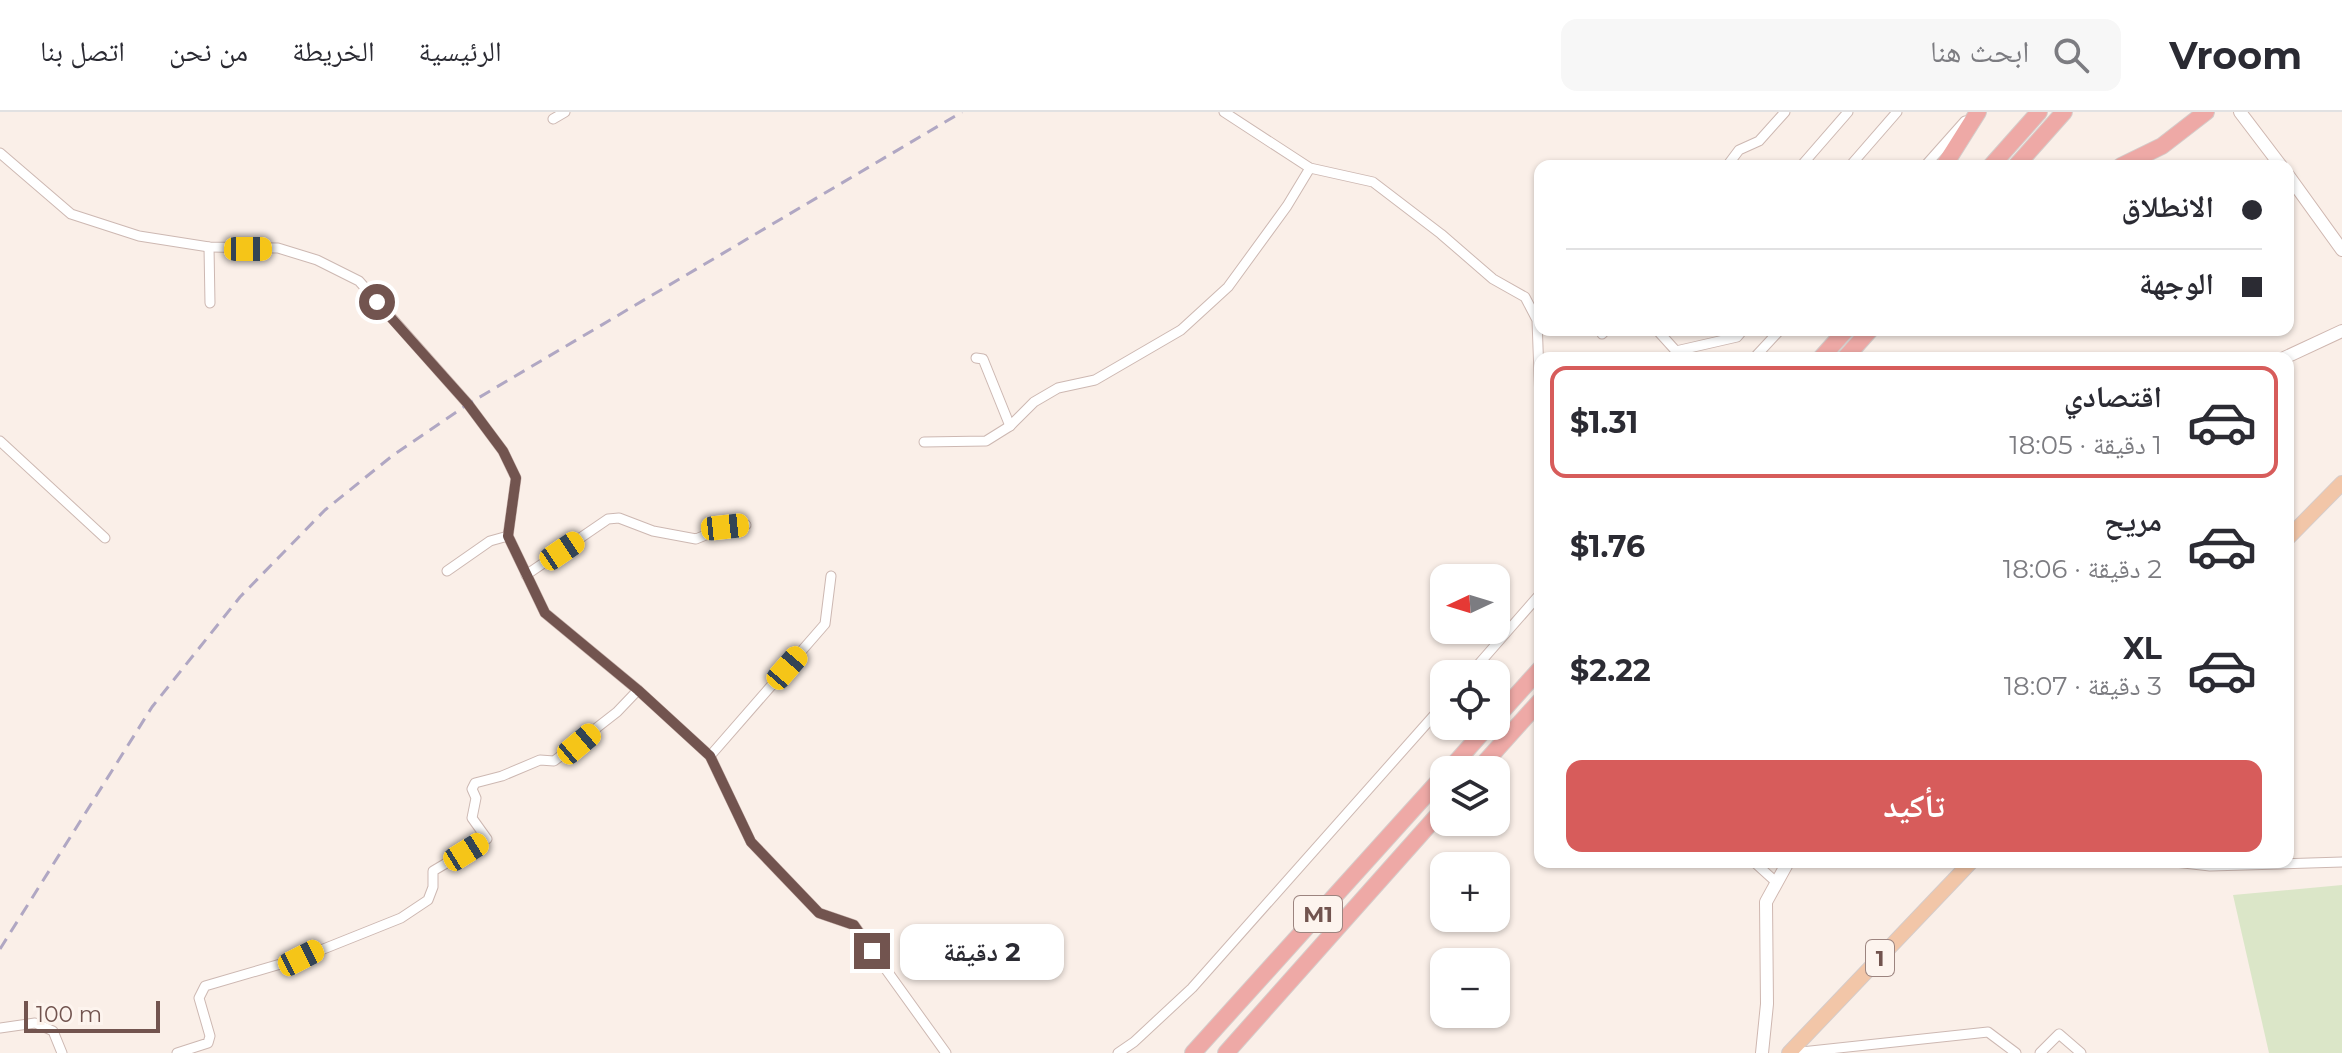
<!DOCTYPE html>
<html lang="ar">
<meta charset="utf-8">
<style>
body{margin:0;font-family:Montserrat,"Noto Naskh Arabic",sans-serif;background:#f7f7f7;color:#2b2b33;direction:rtl;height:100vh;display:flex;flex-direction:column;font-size:30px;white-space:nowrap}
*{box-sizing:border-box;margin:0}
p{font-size:26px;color:#7c7c81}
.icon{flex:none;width:44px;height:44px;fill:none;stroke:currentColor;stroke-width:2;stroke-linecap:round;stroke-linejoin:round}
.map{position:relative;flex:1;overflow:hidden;direction:ltr}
.panel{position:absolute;left:1534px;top:240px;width:760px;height:516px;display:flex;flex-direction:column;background:#fff;border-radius:16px;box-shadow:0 2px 6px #0004;direction:rtl}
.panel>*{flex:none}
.hud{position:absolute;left:1534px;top:48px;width:760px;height:176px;border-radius:16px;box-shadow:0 2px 6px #0004;direction:rtl;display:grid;align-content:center;height:176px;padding:0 32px;background:#fff}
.needle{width:52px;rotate:266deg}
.controls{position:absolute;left:1430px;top:452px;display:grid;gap:16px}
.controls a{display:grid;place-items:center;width:80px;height:80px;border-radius:16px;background:#fff;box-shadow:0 2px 6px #0004;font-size:40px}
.scale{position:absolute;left:24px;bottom:20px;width:136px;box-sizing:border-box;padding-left:8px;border:4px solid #72544f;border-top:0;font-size:22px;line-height:28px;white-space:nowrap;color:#72544f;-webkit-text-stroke:6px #fdf4ee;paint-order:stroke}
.end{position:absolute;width:36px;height:36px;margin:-18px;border:10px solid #72544f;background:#fff;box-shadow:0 0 0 4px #fff}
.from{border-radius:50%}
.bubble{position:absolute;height:56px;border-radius:16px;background:#fff;box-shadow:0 2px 6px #0004;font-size:26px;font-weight:700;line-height:56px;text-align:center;direction:rtl}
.car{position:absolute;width:24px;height:48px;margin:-24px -12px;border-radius:10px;box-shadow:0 0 6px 2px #0007;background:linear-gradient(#f5c518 24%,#345 0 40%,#f5c518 0 76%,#345 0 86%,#f5c518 0)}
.hud b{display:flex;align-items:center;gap:28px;height:76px;font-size:30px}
.hud b+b{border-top:2px solid #e1e1e2}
.hud i{width:20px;height:20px;background:#2b2b33}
ul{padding:14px 0 0;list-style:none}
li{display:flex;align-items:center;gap:24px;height:112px;margin:0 16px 12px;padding:0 16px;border:4px solid transparent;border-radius:16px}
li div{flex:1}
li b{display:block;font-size:30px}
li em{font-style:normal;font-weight:700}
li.on{border-color:#d75c5b}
li>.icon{width:72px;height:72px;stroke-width:1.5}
.primary-button{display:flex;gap:16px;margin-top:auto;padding:16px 32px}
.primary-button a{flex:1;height:92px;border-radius:16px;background:#d75c5b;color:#fff;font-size:32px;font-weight:700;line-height:92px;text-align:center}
header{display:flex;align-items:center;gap:48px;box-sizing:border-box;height:112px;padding:0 40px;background:#fff;border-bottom:2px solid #e1e1e2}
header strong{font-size:38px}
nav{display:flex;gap:44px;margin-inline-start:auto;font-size:28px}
.search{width:560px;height:72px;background:#f7f7f7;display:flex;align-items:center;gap:20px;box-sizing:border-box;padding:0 28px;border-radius:16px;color:#7c7c81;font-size:30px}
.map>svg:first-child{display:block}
</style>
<header>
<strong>Vroom</strong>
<div class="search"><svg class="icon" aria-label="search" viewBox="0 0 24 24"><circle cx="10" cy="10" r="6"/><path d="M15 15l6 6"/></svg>ابحث هنا</div>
<nav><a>الرئيسية</a><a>الخريطة</a><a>من نحن</a><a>اتصل بنا</a></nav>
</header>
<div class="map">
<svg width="2342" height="941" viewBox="0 0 2342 941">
<rect width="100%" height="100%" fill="#faefe8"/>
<polygon fill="#dbe6c8" points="2342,773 2342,941 2269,941 2233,783"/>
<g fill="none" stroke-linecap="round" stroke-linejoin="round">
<defs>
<g id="street">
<polyline points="1224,0 1310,56 1373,70 1441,122 1493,167 1525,185 1537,208 1540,289"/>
<polyline points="553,7 565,0"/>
<polyline points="0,41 71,102 139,124 209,135 278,136 317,148 359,169 468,292 503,339 516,366 508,424 545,501 638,578 710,644 751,730 819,801 854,813 946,941"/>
<polyline points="1727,54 1739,38 1759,29 1785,0"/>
<polyline points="1801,54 1848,0"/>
<polyline points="1850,54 1897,0"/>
<polyline points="1925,54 1965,9"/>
<polyline points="209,135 210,191"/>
<polyline points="1657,218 1676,239 1737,225 1743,218"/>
<polyline points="1602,222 1606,218"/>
<polyline points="976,246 983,247 1010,314"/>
<polyline points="1754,246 1780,218"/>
<polyline points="0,329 105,426"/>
<polyline points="924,330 986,329 1010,314 1034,290 1058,276 1095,268 1181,218 1228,175 1287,94 1310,56"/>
<polyline points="447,459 490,429 508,424"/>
<polyline points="526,463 608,407 619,406 653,419 696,427 725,415 746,413"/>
<polyline points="1470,562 1540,482"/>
<polyline points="710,644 825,512 831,464"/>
<polyline points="1754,750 1776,770"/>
<polyline points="2175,750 2210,754 2342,750"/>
<polyline points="0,916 35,911 53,919 62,941"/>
<polyline points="177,941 208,931 210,924 199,886 205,874 301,846 401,806 428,788 433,775 433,759 487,727 472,706 476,686 472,677 475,671 502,664 540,648 554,649 617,600 638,578"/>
<polyline points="1118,941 1134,930 1192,876 1444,592"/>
<polyline points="1792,941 1988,920 2016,941"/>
<polyline points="2040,941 2059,922 2081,941"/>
</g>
<g id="secondary">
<polyline points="2240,0 2281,54"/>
<polyline points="2288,63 2342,138"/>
<polyline points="2284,246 2342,219"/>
<polyline points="1762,941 1767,892 1766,790 1788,750"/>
</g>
<g id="primary">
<polyline points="2288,426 2342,371"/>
<polyline points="1789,941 1971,750"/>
</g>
<g id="highway">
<polyline points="1944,54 1978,0"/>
<polyline points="1991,54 2039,0"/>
<polyline points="2016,54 2064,0"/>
<polyline points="2121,54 2162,34 2206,0"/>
<polyline points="1821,246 1846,218"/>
<polyline points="1845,246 1870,218"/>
<polyline points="1496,606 1540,557"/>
<polyline points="1449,658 1488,614"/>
<polyline points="1478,658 1540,589"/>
<polyline points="1193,941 1444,663"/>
<polyline points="1226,941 1444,696"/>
</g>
</defs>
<use href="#street" stroke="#cdb8b2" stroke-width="11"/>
<use href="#secondary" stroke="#cfb7b0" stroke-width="14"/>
<use href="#primary" stroke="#d5ccca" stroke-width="16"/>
<use href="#highway" stroke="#d5ccca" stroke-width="18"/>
<use href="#street" stroke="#fff" stroke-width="9"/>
<use href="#secondary" stroke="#fff" stroke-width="12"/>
<use href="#primary" stroke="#f2c6a8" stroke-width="14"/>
<use href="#highway" stroke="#eea9a6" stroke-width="16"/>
<polyline stroke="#b0a7c3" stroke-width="3" stroke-dasharray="12 8" stroke-linecap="butt" points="0,837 152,595 240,485 325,398 392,344 468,292 962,0"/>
</g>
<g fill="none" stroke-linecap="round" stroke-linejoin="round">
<polyline stroke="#72544f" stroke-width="10" points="377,190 468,292 503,339 516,366 508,424 545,501 638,578 710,644 751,730 819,801 854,813 872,839"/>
</g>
<g text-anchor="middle" stroke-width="7" stroke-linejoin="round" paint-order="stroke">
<g fill="#fdf4ee" stroke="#9c847f" stroke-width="2">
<rect x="1294" y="784" width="48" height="36" rx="6"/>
<rect x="1866" y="828" width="28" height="36" rx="6"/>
</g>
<g font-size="22" font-weight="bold" fill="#72544f">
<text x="1318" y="810">M1</text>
<text x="1880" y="854">1</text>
</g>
</g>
</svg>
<div class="controls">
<a><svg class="needle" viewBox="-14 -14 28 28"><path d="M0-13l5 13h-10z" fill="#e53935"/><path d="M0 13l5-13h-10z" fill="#7c7c81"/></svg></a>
<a><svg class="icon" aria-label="locate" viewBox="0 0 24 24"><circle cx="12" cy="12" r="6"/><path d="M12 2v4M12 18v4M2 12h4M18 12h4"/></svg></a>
<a><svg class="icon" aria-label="layers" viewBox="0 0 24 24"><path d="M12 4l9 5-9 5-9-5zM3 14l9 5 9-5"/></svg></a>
<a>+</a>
<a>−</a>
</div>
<div class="scale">100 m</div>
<i class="end from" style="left:377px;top:190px"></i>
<i class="end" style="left:872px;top:839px"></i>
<div class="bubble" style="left:900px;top:812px;width:164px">2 دقيقة</div>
<i class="car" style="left:248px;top:137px;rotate:90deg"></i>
<i class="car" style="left:725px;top:415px;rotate:84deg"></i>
<i class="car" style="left:562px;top:439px;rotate:56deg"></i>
<i class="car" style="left:787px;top:556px;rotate:41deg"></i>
<i class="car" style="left:579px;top:632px;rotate:50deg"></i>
<i class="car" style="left:466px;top:740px;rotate:58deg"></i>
<i class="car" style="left:301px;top:846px;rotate:63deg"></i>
<div class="hud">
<b><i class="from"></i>الانطلاق</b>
<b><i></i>الوجهة</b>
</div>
<section class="panel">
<ul>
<li class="on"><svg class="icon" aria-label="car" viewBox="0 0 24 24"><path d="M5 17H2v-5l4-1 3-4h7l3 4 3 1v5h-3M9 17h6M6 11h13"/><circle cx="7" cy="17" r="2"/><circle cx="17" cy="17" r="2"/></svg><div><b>اقتصادي</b><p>1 دقيقة · 18:05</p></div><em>$1.31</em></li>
<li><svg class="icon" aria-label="car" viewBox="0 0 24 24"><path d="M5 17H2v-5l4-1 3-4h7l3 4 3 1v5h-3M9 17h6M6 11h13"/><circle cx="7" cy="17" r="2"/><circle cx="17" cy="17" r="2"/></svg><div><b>مريح</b><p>2 دقيقة · 18:06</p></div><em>$1.76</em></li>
<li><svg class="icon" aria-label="car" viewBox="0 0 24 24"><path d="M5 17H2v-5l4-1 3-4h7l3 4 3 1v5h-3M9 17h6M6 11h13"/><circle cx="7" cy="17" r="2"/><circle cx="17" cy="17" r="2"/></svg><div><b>XL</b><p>3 دقيقة · 18:07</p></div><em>$2.22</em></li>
</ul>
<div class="primary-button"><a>تأكيد</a></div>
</section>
</div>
